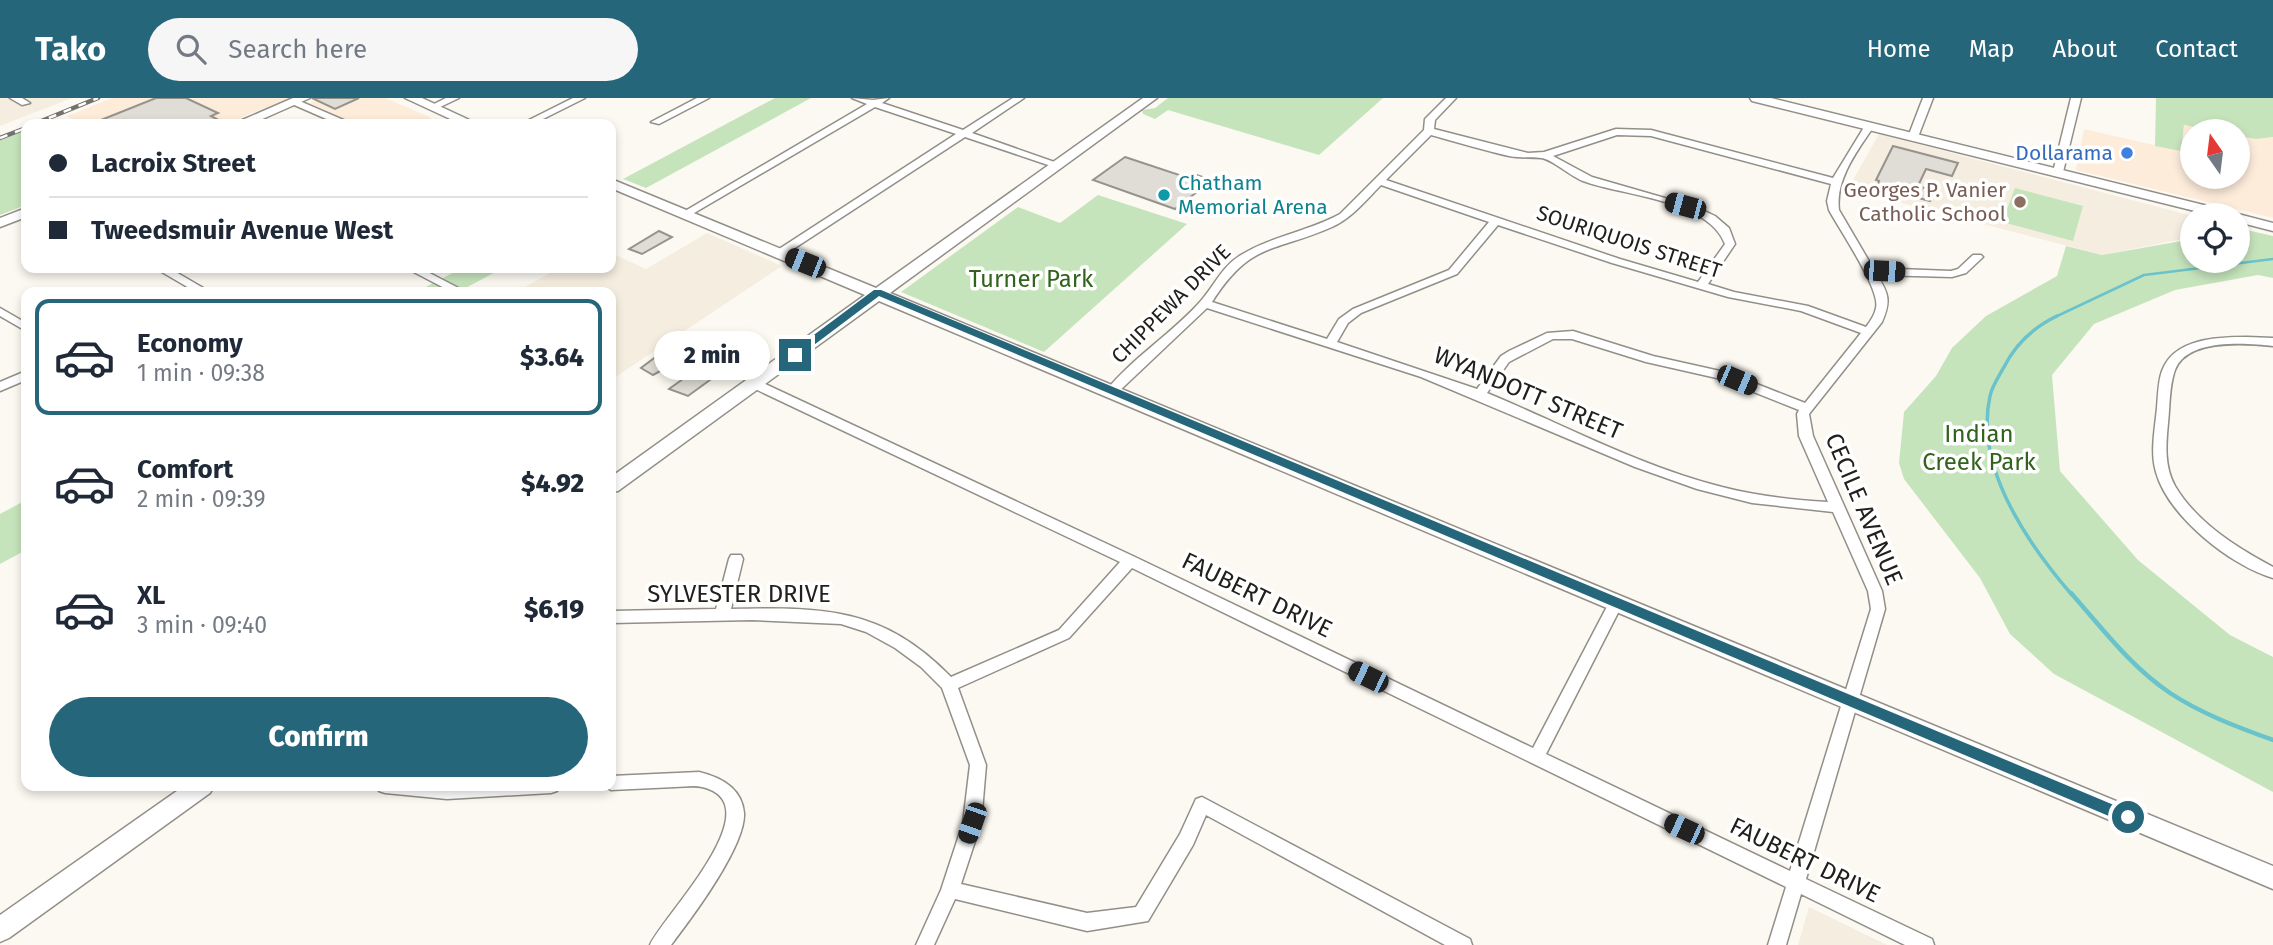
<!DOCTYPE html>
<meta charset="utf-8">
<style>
body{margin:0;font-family:"Fira Sans",sans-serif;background:#f6f6f7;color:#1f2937;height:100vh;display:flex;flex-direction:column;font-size:26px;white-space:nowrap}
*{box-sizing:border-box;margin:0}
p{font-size:23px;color:#747a83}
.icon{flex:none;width:38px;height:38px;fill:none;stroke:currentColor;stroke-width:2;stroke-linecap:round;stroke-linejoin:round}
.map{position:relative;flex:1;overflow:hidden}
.side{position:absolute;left:21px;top:189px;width:595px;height:504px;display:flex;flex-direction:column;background:#fff;border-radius:14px;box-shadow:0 4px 10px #0003}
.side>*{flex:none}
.guide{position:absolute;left:21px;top:21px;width:595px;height:154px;border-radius:14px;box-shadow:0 4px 10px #0003;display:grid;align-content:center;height:154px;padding:0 28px;background:#fff}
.needle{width:46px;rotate:346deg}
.tools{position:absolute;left:2180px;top:21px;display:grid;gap:14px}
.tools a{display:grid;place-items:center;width:70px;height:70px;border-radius:50%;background:#fff;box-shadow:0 4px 10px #0003;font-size:35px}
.end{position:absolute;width:32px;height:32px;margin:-16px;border:9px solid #26667b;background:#fff;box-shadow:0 0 0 4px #fff}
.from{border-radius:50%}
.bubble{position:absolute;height:49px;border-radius:24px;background:#fff;box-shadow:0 4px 10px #0003;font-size:23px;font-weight:800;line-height:49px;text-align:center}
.car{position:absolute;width:21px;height:42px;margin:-21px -10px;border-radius:9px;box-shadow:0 0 5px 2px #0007;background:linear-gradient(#222 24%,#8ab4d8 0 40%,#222 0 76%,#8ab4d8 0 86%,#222 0)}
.guide b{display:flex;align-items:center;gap:24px;height:66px;font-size:26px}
.guide b+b{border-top:2px solid #e0e1e3}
.guide i{width:18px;height:18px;background:#1f2937}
ul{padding:12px 0 0;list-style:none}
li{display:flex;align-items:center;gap:21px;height:116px;margin:0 14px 10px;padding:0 14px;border:4px solid transparent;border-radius:14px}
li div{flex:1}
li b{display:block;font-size:26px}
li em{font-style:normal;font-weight:800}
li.active{border-color:#26667b}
li>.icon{width:63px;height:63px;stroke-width:1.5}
.cta{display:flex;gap:14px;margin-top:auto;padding:14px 28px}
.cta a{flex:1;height:80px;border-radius:42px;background:#26667b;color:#fff;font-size:28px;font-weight:800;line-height:80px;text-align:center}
header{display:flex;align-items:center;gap:42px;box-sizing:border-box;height:98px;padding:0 35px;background:#26667b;color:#fff}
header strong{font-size:33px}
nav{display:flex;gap:38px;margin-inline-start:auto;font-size:24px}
.search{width:490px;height:63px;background:#f6f6f7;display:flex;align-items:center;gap:18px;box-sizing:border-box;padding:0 24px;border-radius:38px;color:#747a83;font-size:26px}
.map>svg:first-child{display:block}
</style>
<header>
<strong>Tako</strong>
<div class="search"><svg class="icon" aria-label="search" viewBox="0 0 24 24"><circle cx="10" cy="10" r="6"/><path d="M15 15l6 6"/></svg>Search here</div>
<nav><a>Home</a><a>Map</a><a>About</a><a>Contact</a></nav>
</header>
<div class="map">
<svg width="2273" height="847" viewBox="0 0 2273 847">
<rect width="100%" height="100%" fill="#fcf9f2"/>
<g fill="#feecdb">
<polygon points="112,0 290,0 225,26 81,26 67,18"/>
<polygon points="322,0 385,0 432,20 418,26 357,26 309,5"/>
<polygon points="2184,27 2216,33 2193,33 2193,79 2238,79 2238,38 2256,41 2273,39 2273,120 2076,72 2084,31 2181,53"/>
</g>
<g fill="#f5eee0">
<polygon points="0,0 72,0 0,28"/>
<polygon points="1879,36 2193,118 2193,139 2102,157 1848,91"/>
<polygon points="707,135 782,168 611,282 611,194 516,194 559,170 611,170 611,155 646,171"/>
<polygon points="1809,809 1887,847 1798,847"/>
</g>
<g fill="#c6e4bc">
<polygon points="775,0 811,0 646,90 623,81"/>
<polygon points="1168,0 1383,0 1319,57 1168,12 1155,21 1143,16 1142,12 1155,10"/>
<polygon points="2156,0 2273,0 2273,39 2256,41 2238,38 2238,33 2216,33 2184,27 2181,53 2155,48"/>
<polygon points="26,32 26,107 0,117 0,42"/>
<polygon points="2015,90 2083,108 2073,143 2002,124"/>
<polygon points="1098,97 1187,126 1044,254 901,194 1018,109 1060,125"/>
<polygon points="2247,132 2273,138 2273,180 2258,177 2175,192 2094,226 2052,277 2060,373 2138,462 2230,537 2273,559 2273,694 2054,576 2010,536 1980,480 1904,381 1899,365 1904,314 1936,278 1952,250 1986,218 2057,178 2066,148 2102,157 2193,141 2193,163 2238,163 2238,133"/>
<polygon points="462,170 503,170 458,194 416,194"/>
<polygon points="26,402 26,452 0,466 0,416"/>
</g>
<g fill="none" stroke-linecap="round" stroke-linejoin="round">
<polyline stroke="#6ac2cb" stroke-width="2.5" points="2053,220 2144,177 2273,161"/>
<path stroke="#6ac2cb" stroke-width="3.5" d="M2057 218C2034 229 2015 247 2004 269 1999 278 1992 288 1990 298 1974 370 2028 446 2072 497"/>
<path stroke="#6ac2cb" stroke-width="4.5" d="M2071 495C2101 529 2131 569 2170 595 2202 616 2237 629 2273 642"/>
</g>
<g fill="#e0ddd6" stroke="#96938d" stroke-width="2">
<polygon points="156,0 186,0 218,15 211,18 226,26 91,26"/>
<polygon points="312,0 359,0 335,11"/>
<polygon points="1893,48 1958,65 1952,78 1926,71 1918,88 1934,93 1930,103 1877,89 1879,83 1876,82"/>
<polygon points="1125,59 1185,79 1191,75 1212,82 1175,111 1093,82"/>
<polygon points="659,133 672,139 642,156 629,151"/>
<polygon points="729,246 738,251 740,260 688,298 669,291 683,281 664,271 653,277 641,270 661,255 666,258 677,253 684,255"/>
</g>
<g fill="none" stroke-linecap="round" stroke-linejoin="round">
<defs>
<g id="street">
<polygon points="10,0 22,0 30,5 22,7"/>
<polygon points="446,0 459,0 436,11 428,9"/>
<polygon points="573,0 585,0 533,26 521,26"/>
<polygon points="697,0 709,0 659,26 651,24"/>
<polygon points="852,0 873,2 889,0 882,5 963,32 1013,0 1024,0 972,35 1063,67 1054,69 965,39 784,157 776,157 776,153 956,36 875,9 689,118 681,118 680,116 867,6"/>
<path d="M1446 0H1456L1435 22 1434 31 1528 55 1544 54 1616 31 1651 32 1833 80 1866 26H1872L1874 28C1858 52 1835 81 1839 112L1873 170 1951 173 1958 171 1973 157H1981L1983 159 1966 175 1952 179 1877 177C1889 196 1891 203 1882 224L1809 316 1813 338 1882 493 1885 511 1806 781 1932 841 1934 847H1905L1801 796 1786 847H1768L1786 789 1132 470 1069 540 958 590 986 667 981 725 961 786 1087 815 1136 809 1180 736 1196 701 1202 699 1470 841 1472 847H1445L1206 717 1193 747 1148 823 1087 833 955 801 934 847H916L941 792 963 725 970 667 942 590 921 569 895 550 866 534 841 526 752 522 611 525V513L716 511 729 461 731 457H741L743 461 731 511C823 509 883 509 951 579L1059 532 1120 464 751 289 749 286 751 283H759L1135 459 1533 650 1611 501H1621L1623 505 1546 656 1790 773 1871 511 1868 493 1833 414 1752 405 1697 391 1635 369 1421 279 1207 210 1115 297 1111 298 1105 294C1131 261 1170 237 1199 205 1214 189 1221 169 1241 157 1272 138 1309 133 1340 116L1424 32 1425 21ZM1431 37C1457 44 1483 52 1509 58 1520 60 1530 59 1541 60 1552 61 1570 78 1583 83 1623 98 1708 101 1725 146L1698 184 1620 161 1386 82ZM1617 37 1651 38 1831 86 1827 103 1829 112C1839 131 1881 192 1876 210 1875 216 1870 224 1866 229L1808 208 1734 194 1708 186 1735 146 1729 130 1715 118 1696 109 1592 79 1553 58ZM1381 87 1489 124 1449 172 1353 211 1339 221 1327 241 1212 204C1251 143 1273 155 1332 129 1352 120 1366 102 1381 87ZM1498 127 1612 165 1728 199 1801 213 1861 235 1805 305 1729 275 1653 258 1573 233 1547 235 1509 253 1501 258 1477 291 1337 244 1348 225 1361 215 1457 176ZM1553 241H1572L1646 264 1721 281 1799 312 1797 316 1799 338 1828 404C1793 402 1757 398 1722 389 1640 368 1564 327 1487 295L1509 264Z"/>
<polygon points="1923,0 1933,0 1918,39 1910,41 1908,39"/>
<polygon points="2071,0 2081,0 2063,74 2058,77 2053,74"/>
<polygon points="295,1 348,24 350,26 338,26 292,6 290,4"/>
<polygon points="155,170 169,170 210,194 196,194"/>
<polygon points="406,170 420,170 466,194 452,194"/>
<polygon points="0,210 26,225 26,233 0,218"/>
<path d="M2247 239 2273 240V248C2246 245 2187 240 2175 272 2169 288 2170 308 2168 325 2166 346 2164 368 2175 388 2197 425 2236 449 2273 469V480C2231 468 2168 418 2156 374 2150 354 2155 331 2157 310 2158 298 2158 284 2162 273 2174 240 2218 239 2247 239Z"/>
<polygon points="26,273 26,282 0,293 0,284"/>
<path d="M699 674C720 679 742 690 744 715 746 747 694 817 674 843L671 847H650C662 819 775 706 702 689 694 687 684 689 675 689 654 690 632 691 611 692L604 688H611V678Z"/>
<polygon points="377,688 559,688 557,693 551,695 447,701 385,695 379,693"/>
</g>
<g id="secondary">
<polygon points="293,0 310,0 251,26 233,26"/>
<polygon points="405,0 422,0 478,26 461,26"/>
<polygon points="1143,0 1157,0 890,195 2273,768 2273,791 879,203 618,393 611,394 611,379 865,197 611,90 611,81 876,190"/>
<polygon points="1750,0 1771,0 2232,114 2234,117 2238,116 2273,125 2273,133 2238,124 2238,117 2211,117 1752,3"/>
<polygon points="26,110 26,119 0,129 0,120"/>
<polygon points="184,688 214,688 210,695 9,840 0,844 0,817"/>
</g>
</defs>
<use href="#street" stroke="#928f88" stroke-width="3"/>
<use href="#secondary" stroke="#928f88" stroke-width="3"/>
<use href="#street" fill="#fff" fill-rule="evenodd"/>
<use href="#secondary" fill="#fff" fill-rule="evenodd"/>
<defs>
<g id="rail">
<polyline points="34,26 98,0"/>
<polyline points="0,40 26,30"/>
</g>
</defs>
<use href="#rail" stroke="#74726e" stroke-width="4.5"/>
<use href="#rail" stroke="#fff" stroke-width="2.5" stroke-dasharray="8" stroke-linecap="butt"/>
</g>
<polygon fill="#26667b" points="874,192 881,192 2133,715 2135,719 2128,726 2123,724 879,198 798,259 791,259 791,254"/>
<circle fill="#3f7fe0" stroke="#fff" stroke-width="2.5" cx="2127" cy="55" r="7"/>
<circle fill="#0f9aa8" stroke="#fff" stroke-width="2.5" cx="1164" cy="97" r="7"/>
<circle fill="#8d6e63" stroke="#fff" stroke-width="2.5" cx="2020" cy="104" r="7"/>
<g text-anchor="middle" stroke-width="7" stroke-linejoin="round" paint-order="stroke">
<g font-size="21" fill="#366cbe" stroke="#fff" text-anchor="end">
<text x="2113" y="62">Dollarama</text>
</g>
<g font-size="21" fill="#0d838f" stroke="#fff" text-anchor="start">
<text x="1178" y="92">Chatham<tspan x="1178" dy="24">Memorial Arena</tspan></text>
</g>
<g font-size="21" fill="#785e54" stroke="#fff" text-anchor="end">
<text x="2006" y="99">Georges P. Vanier<tspan x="2006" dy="24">Catholic School</tspan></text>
</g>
<g font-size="21" fill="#21201d" stroke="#fff">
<text transform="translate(1629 144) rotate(18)" y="7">SOURIQUOIS STREET</text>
<text transform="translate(1171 206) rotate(-45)" y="7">CHIPPEWA DRIVE</text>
</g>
<g font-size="24" fill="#31631c" stroke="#fff">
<text x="1031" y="189">Turner Park</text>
<text x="1979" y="344">Indian<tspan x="1979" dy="28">Creek Park</tspan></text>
</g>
<g font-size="24" fill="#21201d" stroke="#fff">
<text transform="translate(1528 295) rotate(23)" y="8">WYANDOTT STREET</text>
<text transform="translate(1864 411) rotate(67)" y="8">CECILE AVENUE</text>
<text x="739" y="504">SYLVESTER DRIVE</text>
<text transform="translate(1257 497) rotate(26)" y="8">FAUBERT DRIVE</text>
<text transform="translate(1805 762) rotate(26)" y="8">FAUBERT DRIVE</text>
</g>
</g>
</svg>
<div class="tools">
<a><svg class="needle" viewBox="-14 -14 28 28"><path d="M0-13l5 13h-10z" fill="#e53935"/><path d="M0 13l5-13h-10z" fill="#747a83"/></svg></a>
<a><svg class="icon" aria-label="locate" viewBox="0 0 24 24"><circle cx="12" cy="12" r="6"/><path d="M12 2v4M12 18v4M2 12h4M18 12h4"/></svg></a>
</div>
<i class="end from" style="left:2128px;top:719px"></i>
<i class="end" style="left:795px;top:257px"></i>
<div class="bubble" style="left:654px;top:233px;width:116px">2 min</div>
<i class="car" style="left:1685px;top:108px;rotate:285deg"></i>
<i class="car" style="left:805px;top:165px;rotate:292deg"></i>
<i class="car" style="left:1884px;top:173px;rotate:93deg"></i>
<i class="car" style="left:1737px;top:282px;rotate:113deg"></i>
<i class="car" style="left:1368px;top:579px;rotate:296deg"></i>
<i class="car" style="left:972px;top:725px;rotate:199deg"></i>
<i class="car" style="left:1684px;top:731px;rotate:295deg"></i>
<div class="guide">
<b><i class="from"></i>Lacroix Street</b>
<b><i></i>Tweedsmuir Avenue West</b>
</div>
<section class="side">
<ul>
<li class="active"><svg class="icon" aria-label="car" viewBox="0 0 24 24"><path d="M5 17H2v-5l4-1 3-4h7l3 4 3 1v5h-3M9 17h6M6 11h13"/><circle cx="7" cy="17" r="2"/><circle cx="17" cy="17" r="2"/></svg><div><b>Economy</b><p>1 min · 09:38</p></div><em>$3.64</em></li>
<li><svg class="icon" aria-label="car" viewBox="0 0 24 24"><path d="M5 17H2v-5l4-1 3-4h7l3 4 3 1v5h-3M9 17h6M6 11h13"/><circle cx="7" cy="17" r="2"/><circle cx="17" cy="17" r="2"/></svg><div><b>Comfort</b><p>2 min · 09:39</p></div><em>$4.92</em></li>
<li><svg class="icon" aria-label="car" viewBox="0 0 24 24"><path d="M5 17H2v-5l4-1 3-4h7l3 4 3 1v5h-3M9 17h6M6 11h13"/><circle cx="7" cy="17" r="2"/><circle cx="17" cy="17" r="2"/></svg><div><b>XL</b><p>3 min · 09:40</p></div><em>$6.19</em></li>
</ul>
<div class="cta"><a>Confirm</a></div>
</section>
</div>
